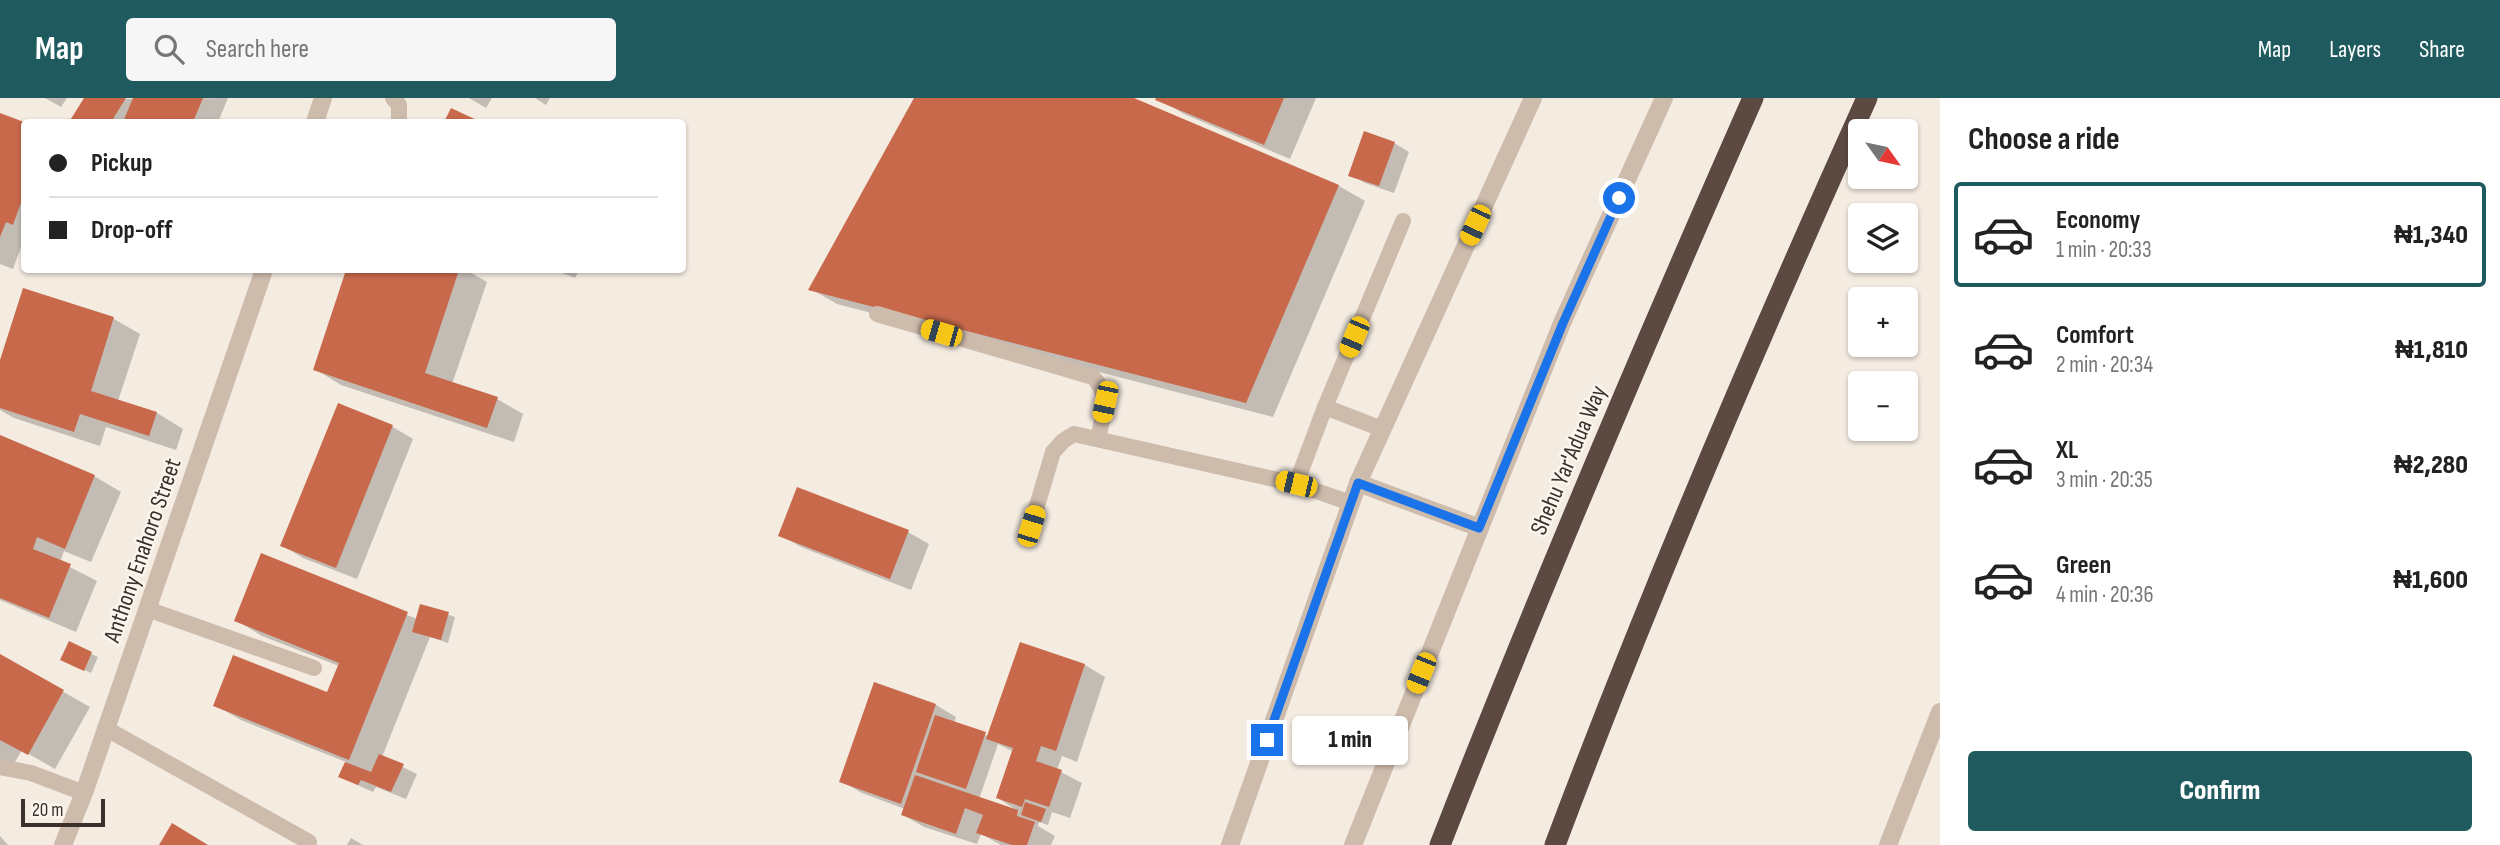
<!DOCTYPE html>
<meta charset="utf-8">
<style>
body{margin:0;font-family:"Sofia Sans Condensed",sans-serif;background:#f6f6f6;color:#222;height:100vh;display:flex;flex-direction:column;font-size:26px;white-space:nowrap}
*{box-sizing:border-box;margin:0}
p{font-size:23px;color:#767676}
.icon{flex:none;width:38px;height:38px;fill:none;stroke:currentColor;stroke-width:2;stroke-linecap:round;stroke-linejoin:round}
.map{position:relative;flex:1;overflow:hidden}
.sheet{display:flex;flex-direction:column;background:#fff;width:560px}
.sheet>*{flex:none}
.hud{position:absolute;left:21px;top:21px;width:665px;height:154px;border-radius:7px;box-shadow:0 2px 5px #0004;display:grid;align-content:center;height:154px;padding:0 28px;background:#fff}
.needle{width:46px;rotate:123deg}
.fabs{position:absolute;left:1848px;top:21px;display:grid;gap:14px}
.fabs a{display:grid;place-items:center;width:70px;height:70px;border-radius:7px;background:#fff;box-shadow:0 2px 5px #0004;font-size:35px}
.scale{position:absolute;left:21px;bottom:18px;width:84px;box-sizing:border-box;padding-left:7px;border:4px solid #3b302b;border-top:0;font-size:19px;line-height:24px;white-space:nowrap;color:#3b302b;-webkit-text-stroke:5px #fbf5ee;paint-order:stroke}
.end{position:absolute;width:32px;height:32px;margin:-16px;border:9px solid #1a73e8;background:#fff;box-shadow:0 0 0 4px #fff}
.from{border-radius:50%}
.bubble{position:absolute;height:49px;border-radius:7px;background:#fff;box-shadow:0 2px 5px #0004;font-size:23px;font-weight:800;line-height:49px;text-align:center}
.car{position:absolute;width:21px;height:42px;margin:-21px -10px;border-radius:9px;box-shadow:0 0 5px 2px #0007;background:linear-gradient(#f5c518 24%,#345 0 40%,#f5c518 0 76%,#345 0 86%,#f5c518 0)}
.hud b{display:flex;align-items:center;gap:24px;height:66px;font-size:26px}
.hud b+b{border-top:2px solid #e0e0e0}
.hud i{width:18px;height:18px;background:#222}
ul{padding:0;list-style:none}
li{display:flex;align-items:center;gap:21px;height:105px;margin:0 14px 10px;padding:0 14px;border:4px solid transparent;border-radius:7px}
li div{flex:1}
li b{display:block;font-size:26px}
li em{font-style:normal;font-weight:800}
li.active{border-color:#1f5a5e}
li>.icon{width:63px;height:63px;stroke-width:1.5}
h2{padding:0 28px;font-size:32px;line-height:84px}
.button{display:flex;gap:14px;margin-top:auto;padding:14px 28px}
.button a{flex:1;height:80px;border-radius:7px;background:#1f5a5e;color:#fff;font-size:28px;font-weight:800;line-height:80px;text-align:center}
header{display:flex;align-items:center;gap:42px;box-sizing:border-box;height:98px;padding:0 35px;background:#1f5a5e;color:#fff}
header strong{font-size:33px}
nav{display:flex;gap:38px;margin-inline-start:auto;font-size:24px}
.search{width:490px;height:63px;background:#f6f6f6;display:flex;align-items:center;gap:18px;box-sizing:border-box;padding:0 24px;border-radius:7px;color:#767676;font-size:26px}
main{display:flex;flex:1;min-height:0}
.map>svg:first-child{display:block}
</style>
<header>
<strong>Map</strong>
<div class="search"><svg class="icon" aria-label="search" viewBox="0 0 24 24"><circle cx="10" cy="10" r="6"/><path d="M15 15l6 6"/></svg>Search here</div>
<nav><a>Map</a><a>Layers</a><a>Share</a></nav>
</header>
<main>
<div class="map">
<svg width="1940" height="747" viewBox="0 0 1940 747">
<rect width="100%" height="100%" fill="#f4ebe1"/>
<g fill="#0003" fill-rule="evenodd">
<polygon points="45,0 67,0 61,9"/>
<polygon points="86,0 134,1 228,0 218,24 72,24"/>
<polygon points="469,0 492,0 486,10"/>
<polygon points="535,0 550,0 546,7"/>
<polygon points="916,0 1129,0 1339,88 1365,103 1273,319 837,206 811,191"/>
<polygon points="1157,0 1316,0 1290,61 1184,16"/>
<polygon points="0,16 24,26 24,141 13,171 0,166"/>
<polygon points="1394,45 1409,54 1394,95 1365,85 1351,77"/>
<polygon points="348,172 466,172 487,184 452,286 497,301 523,316 514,344 341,287 315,271"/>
<polygon points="554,172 579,172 575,180"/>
<polygon points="25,192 114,221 140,236 118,303 157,315 183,331 176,352 106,329 100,348 14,320 0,312 0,268"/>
<polygon points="339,307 393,329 413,341 357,481 303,460 283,448"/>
<polygon points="0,339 94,378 121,394 91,464 64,453 60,464 97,483 76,534 0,502"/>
<polygon points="798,391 908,434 929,446 911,492 801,449 780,437"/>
<polygon points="262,458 417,521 421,508 455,519 448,545 430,539 382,659 417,676 406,701 376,689 373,694 355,686 341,678 346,664 241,622 215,607 328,597 339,568 262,538 236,522"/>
<polygon points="70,546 98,559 91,575 69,565"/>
<path d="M1021 546 1085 567 1105 579 1077 664 1062 658 1057 672 1082 685 1070 720 1052 714 1048 727 1039 724 1038 728 1055 738 1051 747H1001L981 736 977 746 924 729 903 717 905 711 862 695 841 683 875 586 936 607 956 619 954 625 989 638ZM998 646 1014 654 998 700 1019 714 979 701Z"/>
<polygon points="0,558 90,609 55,671 22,652 9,674 0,669"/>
<polygon points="0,738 8,747 0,747"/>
<polygon points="351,740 363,747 347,747"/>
</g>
<g fill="#c8694b">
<polygon points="84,0 126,0 111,24 69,24"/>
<polygon points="133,0 203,0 193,24 123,24"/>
<polygon points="914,0 1134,0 1339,87 1246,305 808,192"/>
<polygon points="1156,0 1284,0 1264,47 1155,2"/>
<polygon points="451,10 481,24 444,24"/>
<polygon points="0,15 24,24 24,37 22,45 24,46 24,96 13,127 6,124 0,139"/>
<polygon points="1364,33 1395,44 1379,88 1348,78"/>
<polygon points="346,172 459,172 425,275 498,299 487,330 313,272"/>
<polygon points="23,190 114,219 91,293 157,314 149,338 80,316 74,334 0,310 0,262"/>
<polygon points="338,305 393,327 336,470 280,448"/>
<polygon points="0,337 95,377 65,451 37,439 33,451 71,466 49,520 0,500"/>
<polygon points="797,389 909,432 890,481 778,438"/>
<polygon points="261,455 408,514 349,662 213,608 233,557 327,594 339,565 234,523"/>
<polygon points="420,506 449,514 441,542 412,534"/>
<polygon points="69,543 92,554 84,573 60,562"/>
<polygon points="1020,544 1085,566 1056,653 1041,648 1036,663 1062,672 1049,709 1025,701 1022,709 996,700 1013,650 986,641"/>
<polygon points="0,556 64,592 28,657 0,642"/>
<polygon points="874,584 936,606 901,706 839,684"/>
<polygon points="935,617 986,634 966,691 916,674"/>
<polygon points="379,656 404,666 391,694 361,682 358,687 338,679 345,664 371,674"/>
<polygon points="915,677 1018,712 1017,718 1035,724 1027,747 1012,747 976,735 983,717 965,710 956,736 901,717"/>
<polygon points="1025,704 1046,711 1041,724 1021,717"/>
<polygon points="172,725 208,747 159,747"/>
</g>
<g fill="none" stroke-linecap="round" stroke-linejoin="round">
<g stroke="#cdbbac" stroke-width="16">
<polyline points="393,0 399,7 399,24"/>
<path d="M877 216 1093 279C1112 299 1103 316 1098 340"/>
<polyline points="1325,309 1296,386 1351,405"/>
<polyline points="1382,331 1325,309 1403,123"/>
<polyline points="1031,428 1053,354 1063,343 1074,336 1296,386"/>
<polyline points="147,511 314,570"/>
<polyline points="105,630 309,744"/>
<polyline points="0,669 31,675 84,695"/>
</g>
<g stroke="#cdbbac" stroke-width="18">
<polyline points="315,24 323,0"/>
<polyline points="1358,385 1480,430"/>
<polyline points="63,747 84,695 264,172"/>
<polyline points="1230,747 1358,385 1533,0"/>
<polyline points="1888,747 1940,614"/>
</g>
<polyline stroke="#cdbbac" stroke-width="18" points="1353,747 1562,225 1664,0"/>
<g stroke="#5c4a42" stroke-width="21">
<path d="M1440 747C1538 496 1644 247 1753 0"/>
<path d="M1555 747C1650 494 1756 246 1867 0"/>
</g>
</g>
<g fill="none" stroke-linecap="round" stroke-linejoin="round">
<polyline stroke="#1a73e8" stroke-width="9" points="1267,642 1358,385 1479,430 1563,225 1619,100"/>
</g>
<g text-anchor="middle" stroke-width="5" stroke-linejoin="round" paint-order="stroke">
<g font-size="24" fill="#3b302b" stroke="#fbf5ee">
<text transform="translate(1568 362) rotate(-67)" y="8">Shehu Yar'Adua Way</text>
<text transform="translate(142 452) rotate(-71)" y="8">Anthony Enahoro Street</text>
</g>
</g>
</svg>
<div class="fabs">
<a><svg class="needle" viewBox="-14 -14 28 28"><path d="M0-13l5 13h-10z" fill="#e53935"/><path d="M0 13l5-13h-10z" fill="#767676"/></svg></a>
<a><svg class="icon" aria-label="layers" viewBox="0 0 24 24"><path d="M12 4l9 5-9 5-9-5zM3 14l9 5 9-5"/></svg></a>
<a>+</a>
<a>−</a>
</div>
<div class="scale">20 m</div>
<i class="end from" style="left:1619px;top:100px"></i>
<i class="end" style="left:1267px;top:642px"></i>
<div class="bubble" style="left:1292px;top:618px;width:116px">1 min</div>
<i class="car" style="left:1475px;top:127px;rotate:205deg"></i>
<i class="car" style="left:941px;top:235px;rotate:286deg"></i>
<i class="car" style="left:1354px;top:239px;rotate:203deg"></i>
<i class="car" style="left:1105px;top:304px;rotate:192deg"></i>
<i class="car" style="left:1296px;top:386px;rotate:283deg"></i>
<i class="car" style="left:1031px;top:428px;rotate:17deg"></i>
<i class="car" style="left:1421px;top:575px;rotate:202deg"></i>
<div class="hud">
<b><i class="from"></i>Pickup</b>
<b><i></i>Drop-off</b>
</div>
</div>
<section class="sheet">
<h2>Choose a ride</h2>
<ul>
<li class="active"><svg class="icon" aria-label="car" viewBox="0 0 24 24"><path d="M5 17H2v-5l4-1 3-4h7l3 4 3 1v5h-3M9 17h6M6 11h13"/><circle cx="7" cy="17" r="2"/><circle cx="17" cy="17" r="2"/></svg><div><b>Economy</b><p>1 min · 20:33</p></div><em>₦1,340</em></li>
<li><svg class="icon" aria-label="car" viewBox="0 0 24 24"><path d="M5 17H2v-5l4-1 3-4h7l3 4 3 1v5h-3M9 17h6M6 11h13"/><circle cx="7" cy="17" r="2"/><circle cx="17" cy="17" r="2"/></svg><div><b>Comfort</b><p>2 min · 20:34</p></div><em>₦1,810</em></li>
<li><svg class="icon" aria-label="car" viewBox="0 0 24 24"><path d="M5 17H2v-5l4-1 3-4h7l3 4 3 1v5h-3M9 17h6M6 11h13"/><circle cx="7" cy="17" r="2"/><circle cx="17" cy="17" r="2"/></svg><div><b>XL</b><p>3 min · 20:35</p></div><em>₦2,280</em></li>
<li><svg class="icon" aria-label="car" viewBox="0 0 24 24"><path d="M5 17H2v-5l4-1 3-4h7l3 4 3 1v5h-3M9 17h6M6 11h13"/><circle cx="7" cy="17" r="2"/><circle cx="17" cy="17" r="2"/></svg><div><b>Green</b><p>4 min · 20:36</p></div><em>₦1,600</em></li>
</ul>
<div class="button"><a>Confirm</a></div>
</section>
</main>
